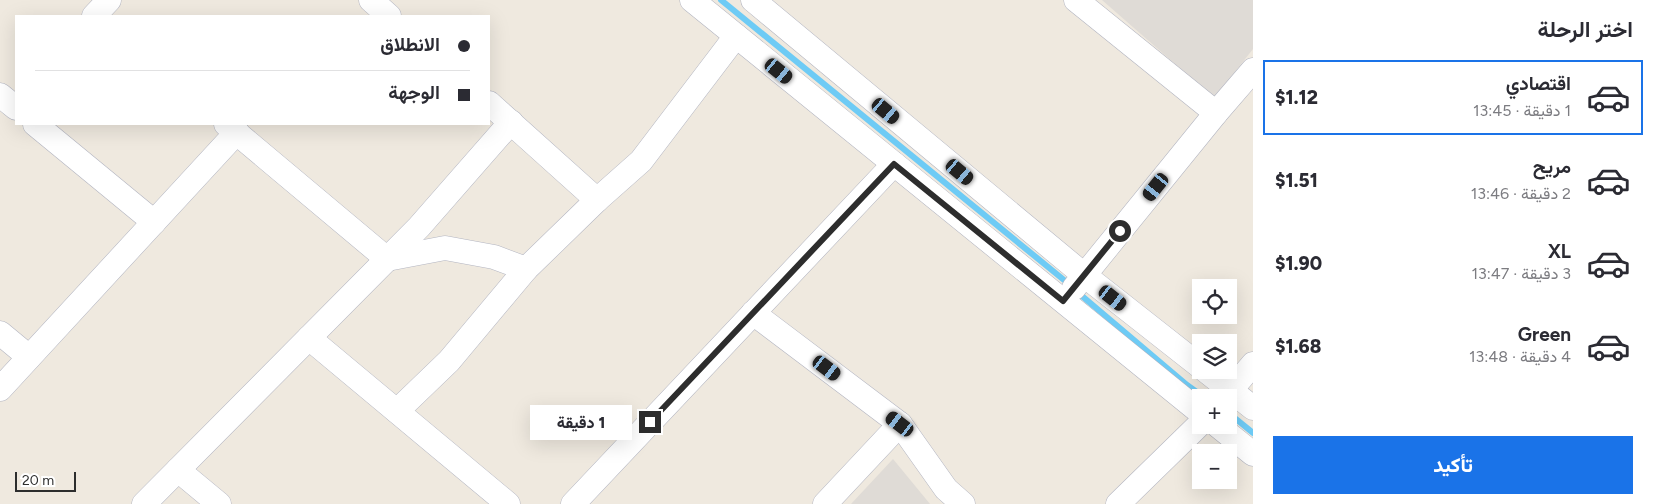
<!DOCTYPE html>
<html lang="ar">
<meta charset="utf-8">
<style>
body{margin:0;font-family:Figtree,Vazirmatn,sans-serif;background:#f7f7f7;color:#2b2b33;direction:rtl;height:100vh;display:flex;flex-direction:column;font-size:19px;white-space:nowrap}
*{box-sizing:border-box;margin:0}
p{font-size:16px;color:#7c7c81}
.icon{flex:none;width:28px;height:28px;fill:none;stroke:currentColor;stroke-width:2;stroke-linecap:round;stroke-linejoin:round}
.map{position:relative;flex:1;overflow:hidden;direction:ltr}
.panel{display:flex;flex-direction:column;background:#fff;width:400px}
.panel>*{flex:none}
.hud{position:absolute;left:15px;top:15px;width:475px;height:110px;border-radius:0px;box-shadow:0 5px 20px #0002;direction:rtl;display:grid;align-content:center;height:110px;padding:0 20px;background:#fff}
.fabs{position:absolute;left:1192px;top:279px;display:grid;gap:10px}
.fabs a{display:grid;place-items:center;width:45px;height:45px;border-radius:0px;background:#fff;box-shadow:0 5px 20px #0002;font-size:25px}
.scale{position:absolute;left:15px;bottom:12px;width:61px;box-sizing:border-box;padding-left:5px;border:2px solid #2d2d2d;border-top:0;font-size:14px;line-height:18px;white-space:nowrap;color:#2d2d2d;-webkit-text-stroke:4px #fff;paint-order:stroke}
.end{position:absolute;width:22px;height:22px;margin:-11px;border:6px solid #2d2d2d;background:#fff;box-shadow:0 0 0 2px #fff}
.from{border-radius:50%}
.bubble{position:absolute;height:35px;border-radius:0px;background:#fff;box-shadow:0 5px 20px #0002;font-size:16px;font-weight:800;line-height:35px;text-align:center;direction:rtl}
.car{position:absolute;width:15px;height:30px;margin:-15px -8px;border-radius:6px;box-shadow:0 0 4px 1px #0007;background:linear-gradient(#222 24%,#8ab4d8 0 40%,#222 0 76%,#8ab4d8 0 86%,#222 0)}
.hud b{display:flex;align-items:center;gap:18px;height:48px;font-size:19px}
.hud b+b{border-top:1px solid #e1e1e2}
.hud i{width:12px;height:12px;background:#2b2b33}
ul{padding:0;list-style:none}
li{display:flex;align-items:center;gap:15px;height:75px;margin:0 10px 8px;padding:0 10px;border:2px solid transparent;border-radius:0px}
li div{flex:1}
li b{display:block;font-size:19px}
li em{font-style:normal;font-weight:800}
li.active{border-color:#1a73e8}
li>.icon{width:45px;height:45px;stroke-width:1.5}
h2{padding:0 20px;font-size:22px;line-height:60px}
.primary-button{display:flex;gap:10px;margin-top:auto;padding:10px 20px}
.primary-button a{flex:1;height:58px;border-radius:0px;background:#1a73e8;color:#fff;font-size:20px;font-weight:800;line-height:58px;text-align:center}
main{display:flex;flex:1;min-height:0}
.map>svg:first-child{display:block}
</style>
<main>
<section class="panel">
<h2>اختر الرحلة</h2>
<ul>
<li class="active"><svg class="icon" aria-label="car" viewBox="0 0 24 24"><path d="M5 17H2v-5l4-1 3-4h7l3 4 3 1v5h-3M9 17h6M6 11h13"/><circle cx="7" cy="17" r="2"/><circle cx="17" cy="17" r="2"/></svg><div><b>اقتصادي</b><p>1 دقيقة · 13:45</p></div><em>$1.12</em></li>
<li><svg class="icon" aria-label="car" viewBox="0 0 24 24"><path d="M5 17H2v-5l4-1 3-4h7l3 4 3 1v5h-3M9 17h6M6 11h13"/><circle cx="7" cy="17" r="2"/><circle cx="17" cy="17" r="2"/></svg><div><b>مريح</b><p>2 دقيقة · 13:46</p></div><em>$1.51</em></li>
<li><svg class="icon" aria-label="car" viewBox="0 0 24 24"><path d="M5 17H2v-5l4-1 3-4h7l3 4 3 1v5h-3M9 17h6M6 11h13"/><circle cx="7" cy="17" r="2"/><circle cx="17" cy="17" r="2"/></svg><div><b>XL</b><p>3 دقيقة · 13:47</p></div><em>$1.90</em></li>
<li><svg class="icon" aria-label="car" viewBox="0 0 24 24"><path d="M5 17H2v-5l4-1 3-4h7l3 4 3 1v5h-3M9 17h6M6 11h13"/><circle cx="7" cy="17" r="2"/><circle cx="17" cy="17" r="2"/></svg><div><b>Green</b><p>4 دقيقة · 13:48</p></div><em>$1.68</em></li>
</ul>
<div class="primary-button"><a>تأكيد</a></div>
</section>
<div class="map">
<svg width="1253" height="504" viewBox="0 0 1253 504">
<rect width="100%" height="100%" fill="#efe9df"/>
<g fill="#dfdbd6">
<polygon points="1102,0 1253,0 1253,49 1214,98"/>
<polygon points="893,459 930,504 851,504"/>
</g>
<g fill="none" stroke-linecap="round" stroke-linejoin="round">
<g stroke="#6ecbf5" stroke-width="6">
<polyline points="721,0 1064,280"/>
<polyline points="1082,296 1187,385 1205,398"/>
<polyline points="1236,419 1253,433"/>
</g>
<defs>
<g id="street">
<polyline points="371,0 389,16"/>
<polyline points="692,0 1201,413"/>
<polyline points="753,0 1084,275 1201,367"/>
<polyline points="1076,0 1216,113"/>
<polyline points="94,16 109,0"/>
<polyline points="0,95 16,108"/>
<polyline points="489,103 597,200"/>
<polyline points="35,124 154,222"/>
<polyline points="226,124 387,259 445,248 494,257 526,269 597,200 641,161 736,36"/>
<polyline points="1074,288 1216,113 1253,70"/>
<polyline points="753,313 900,424 946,489 963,504"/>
<polyline points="0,333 29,357"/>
<polyline points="309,338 508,504"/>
<polyline points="1205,370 1253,408"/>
<polyline points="0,389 237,132"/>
<polyline points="1224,398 1253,364"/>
<polyline points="397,411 449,361 526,269"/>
<polyline points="1217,425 1253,454"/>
<polyline points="178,470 219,504"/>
<polyline points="144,504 419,227 511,122"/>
<polyline points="573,504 894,164"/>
<polyline points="825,504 900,424"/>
<polyline points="1118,504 1201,423"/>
</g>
</defs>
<use href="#street" stroke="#b3b5c1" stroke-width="25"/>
<use href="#street" stroke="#fff" stroke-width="24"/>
</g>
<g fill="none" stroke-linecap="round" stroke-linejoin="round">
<polyline stroke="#2d2d2d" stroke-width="6" points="650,422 894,164 1063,301 1120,231"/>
</g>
</svg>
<div class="fabs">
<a><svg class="icon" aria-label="locate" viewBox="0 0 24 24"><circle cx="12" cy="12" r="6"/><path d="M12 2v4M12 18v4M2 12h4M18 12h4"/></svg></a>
<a><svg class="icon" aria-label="layers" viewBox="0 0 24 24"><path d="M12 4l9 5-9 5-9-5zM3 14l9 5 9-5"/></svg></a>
<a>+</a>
<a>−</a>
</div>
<div class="scale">20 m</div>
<i class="end from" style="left:1120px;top:231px"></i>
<i class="end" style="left:650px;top:422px"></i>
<div class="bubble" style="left:530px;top:405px;width:102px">1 دقيقة</div>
<i class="car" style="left:779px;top:71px;rotate:129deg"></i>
<i class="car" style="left:886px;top:111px;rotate:130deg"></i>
<i class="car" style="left:960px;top:172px;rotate:130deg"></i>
<i class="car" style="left:1156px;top:187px;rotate:219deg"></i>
<i class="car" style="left:1113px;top:298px;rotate:128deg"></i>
<i class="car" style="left:827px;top:368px;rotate:127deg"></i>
<i class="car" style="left:900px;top:424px;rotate:307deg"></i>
<div class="hud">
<b><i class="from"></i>الانطلاق</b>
<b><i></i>الوجهة</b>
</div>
</div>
</main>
